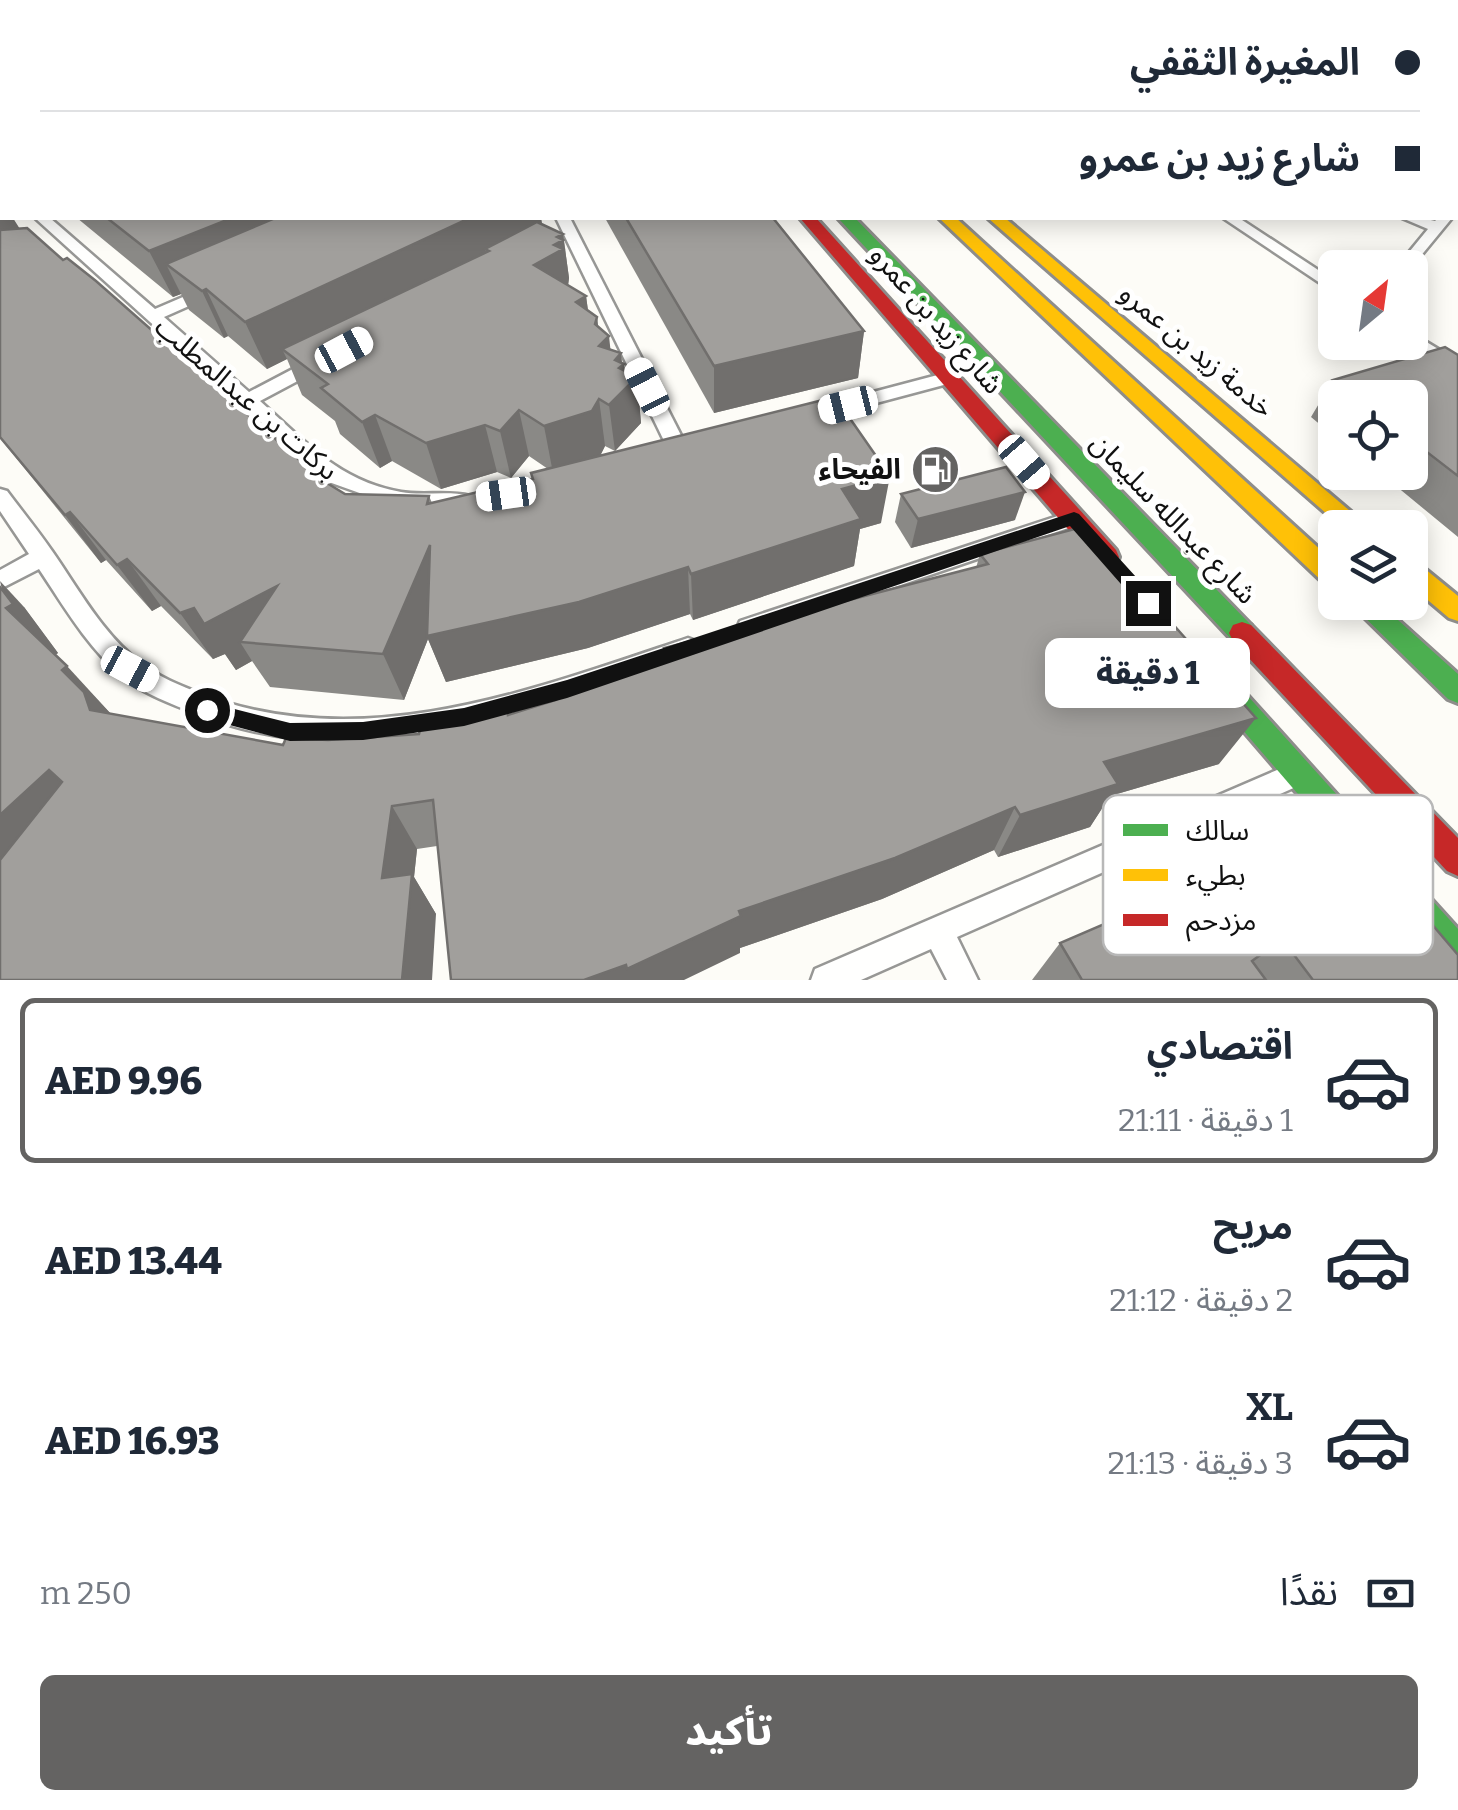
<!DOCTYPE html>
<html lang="ar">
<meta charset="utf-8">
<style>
body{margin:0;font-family:Bitter,"Noto Sans Arabic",serif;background:#f2f2f3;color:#1f2937;direction:rtl;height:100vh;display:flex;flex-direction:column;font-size:38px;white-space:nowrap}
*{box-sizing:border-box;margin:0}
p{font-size:32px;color:#747a83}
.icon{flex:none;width:55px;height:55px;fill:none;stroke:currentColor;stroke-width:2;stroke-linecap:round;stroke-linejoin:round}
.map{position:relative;height:980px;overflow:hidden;direction:ltr}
.details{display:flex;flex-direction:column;background:#fff;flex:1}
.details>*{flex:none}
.banner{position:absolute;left:0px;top:0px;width:1460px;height:220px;box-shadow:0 5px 25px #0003;direction:rtl;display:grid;align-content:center;height:220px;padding:0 40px;background:#fff}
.needle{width:65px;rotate:29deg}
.fabs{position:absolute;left:1318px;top:250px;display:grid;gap:20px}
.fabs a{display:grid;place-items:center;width:110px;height:110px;border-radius:15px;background:#fff;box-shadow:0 5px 25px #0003;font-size:50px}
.end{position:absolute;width:45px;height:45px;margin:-22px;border:12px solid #111;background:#fff;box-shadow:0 0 0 5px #fff}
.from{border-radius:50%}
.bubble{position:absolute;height:70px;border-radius:15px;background:#fff;box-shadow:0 5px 25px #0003;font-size:32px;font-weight:800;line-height:70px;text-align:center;direction:rtl}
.car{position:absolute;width:30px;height:60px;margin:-30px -15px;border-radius:12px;box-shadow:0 0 8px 2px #0007;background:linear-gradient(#fff 24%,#345 0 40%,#fff 0 76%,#345 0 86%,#fff 0)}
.banner b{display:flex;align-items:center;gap:35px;height:95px;font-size:38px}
.banner b+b{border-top:2px solid #e0e1e3}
.banner i{width:25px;height:25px;background:#1f2937}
ul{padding:18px 0 0;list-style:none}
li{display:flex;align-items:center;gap:30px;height:165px;margin:0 20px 15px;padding:0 20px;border:5px solid transparent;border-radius:15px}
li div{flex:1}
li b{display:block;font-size:38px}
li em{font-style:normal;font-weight:800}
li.active{border-color:#646362}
li>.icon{width:90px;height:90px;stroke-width:1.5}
.pay{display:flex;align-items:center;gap:25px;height:110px;padding:0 40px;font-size:38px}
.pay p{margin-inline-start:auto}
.action{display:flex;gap:20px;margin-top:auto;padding:20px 40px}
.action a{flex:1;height:115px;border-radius:15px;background:#646362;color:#fff;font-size:40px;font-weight:800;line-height:115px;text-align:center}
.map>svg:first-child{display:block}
</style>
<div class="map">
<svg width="1458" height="980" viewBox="0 0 1458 980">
<rect width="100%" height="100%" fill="#fdfcf7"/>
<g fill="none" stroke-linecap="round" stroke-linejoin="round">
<defs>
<g id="street">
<polygon points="0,175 2,176 2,185 0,185"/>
<path d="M35 218H50L155 309 204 288H216V294L164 317 249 392 310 360H322L325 364 322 368 260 401C305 441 338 481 401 492 423 496 449 490 470 496L473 501 470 506 429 510 396 506 326 481Z"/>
<polygon points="556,218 570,218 688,449 685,454 671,454 668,449"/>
<polygon points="1223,218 1239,218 1335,281 1335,293"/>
<polygon points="1402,218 1422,218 1435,221 1438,218 1452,218 1410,269 1396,268 1428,229"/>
<polygon points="1410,332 1458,361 1458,374 1407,342 1410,342"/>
<polygon points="949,372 958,378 955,382 816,419 807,413 809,409"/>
<path d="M0 489 7 491C22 511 39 532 52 551 78 588 103 635 141 663 158 677 181 686 202 694 362 756 533 690 688 638L696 641 700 648 696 655C535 711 365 781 197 714 172 704 143 694 122 676 88 648 63 605 39 569L0 589V570L29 554 0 511Z"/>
<polygon points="1073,511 1080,514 1083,519 1080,524 748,637 740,635 737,628 740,621"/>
<polygon points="1298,761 1307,764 1311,773 1307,782 957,937 978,980 947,980 931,949 861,980 811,980 815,969"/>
</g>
<g id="fast">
<polygon points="801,0 811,0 812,2 802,2"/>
<polygon points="838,218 855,218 1251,625 1255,633 1251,641 1242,644 1233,641"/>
<polygon points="1349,602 1378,602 1458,674 1458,703 1448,699"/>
<polygon points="1227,680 1237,684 1458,929 1458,971 1446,966 1217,700 1213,692 1217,684"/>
</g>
<g id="slow">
<polygon points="939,218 956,218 1335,563 1335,588 1326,585"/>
<polygon points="988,218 1005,218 1370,528 1343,528"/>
<polygon points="1410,561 1419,564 1458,596 1458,621 1449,618 1410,585"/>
</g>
<g id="jam">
<rect x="722" y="0" width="10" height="2"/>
<polygon points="744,0 754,0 755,2 745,2"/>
<rect x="827" y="0" width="10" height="2"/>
<polygon points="800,218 816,218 1116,550 1119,557 1116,564 1098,564"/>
<polygon points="1242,622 1251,625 1458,838 1458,876 1447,871 1233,641 1229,633 1233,625"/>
</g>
</defs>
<use href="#street" stroke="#979795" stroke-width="5"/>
<use href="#fast" stroke="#8e8d8b" stroke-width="6"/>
<use href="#slow" stroke="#8e8d8b" stroke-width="6"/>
<use href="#jam" stroke="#8e8d8b" stroke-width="6"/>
<use href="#street" fill="#fffffe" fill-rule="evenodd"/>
<use href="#fast" fill="#4caf50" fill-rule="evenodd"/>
<use href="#slow" fill="#ffc107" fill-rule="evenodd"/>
<use href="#jam" fill="#c62828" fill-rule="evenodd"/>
</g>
<g fill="#8a8986">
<polygon points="0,0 268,0 266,2 2,2 2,156 0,153"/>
<polygon points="77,218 541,218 542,224 563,234 569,278 568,286 586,296 588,310 597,317 598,326 611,350 621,353 622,363 624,364 625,371 637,377 641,423 615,451 605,446 600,456 881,523 860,529 854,566 693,620 690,614 588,648 446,682 428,639 404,700 270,687 252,661 236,670 225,654 213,659 161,606 152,611 106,560 101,563 0,438 20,229 63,260 322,480 345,494 429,496 432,503 532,480 548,469 529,456 511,478 497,472 441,489 392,461 380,468 340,434 335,421 302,395 287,359 267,369 228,336 224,338 189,310 181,294 173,297"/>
<polygon points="605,218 773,218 864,331 858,378 714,413"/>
<polygon points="1458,355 1458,537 1379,472 1410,472 1410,398 1335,398 1335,437 1311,417 1333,380"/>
<polygon points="901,494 1015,520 911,548 895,522"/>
<polygon points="980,554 1219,764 1110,796 1090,827 998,857 994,850 882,899 740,948 740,953 437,846 417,849 414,877 436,914 0,980 24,607 58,653 55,655 111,714 283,745 328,740 419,734 508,704 511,714 556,700 665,658 664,648 976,568"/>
<polygon points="1207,898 1458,980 1032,980 1060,943"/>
</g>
<g fill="#716f6d">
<polygon points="2,201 2,218 13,218 30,245 0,258 0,202"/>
<polygon points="232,218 283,218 166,264 181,294 173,297 149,251"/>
<polygon points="470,218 541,218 543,231 489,251 485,249 488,259 282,349 287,359 267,369 245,322"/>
<polygon points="563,234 569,278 568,285 534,265 554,245 557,237"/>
<polygon points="206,289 228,336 224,338 202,291"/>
<polygon points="586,296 592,342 576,302"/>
<polygon points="597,317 600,345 609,336 614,382 605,392 595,324"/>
<polygon points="864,331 858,378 714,413 714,366"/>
<polygon points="621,353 622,366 624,364 627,387 637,377 641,423 615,451 609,405 615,360"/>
<polygon points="599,399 605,446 599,458 553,473 544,426"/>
<polygon points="519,410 529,456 511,478 500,431"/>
<polygon points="375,415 392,461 380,468 362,422"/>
<polygon points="485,425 497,472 441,489 426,443"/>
<polygon points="890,476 881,523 860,529 854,566 693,620 691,574 842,489"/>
<polygon points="1025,492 1015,520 911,548 918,519"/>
<polygon points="70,512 106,560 101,563 65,515"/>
<polygon points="430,545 688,567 690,614 588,648 446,682 428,639 404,700 383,654"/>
<polygon points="127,559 161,606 152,611 117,565"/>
<polygon points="0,581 24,607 58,653 52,657 6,608"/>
<polygon points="277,586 240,642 252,661 236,670 225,654 213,659 180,613 194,608"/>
<polygon points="67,666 111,714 90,710 62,670"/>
<polygon points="1256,718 1219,764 1110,796 1090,827 998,857 1020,815 1104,762"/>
<polygon points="49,770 98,814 0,913 0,815"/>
<polygon points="392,806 417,849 414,877 436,914 432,980 402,980 382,878"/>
<polygon points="1015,807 994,850 882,899 740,948 740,953 684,980 584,980 739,911"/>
</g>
<g fill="#a19f9c" stroke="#716f6d" stroke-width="2.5">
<polygon points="0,0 86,0 83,2 2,2 2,134 0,132"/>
<polygon points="92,0 213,0 298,2 92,2"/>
<polygon points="343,0 699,0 699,2 310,2 341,2"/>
<polygon points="107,218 232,218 149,251"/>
<polygon points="275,218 470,218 245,322 206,289 202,291 166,264"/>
<polygon points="626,218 773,218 864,331 714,366"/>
<polygon points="537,222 563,234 557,237 563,240 554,245 563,249 534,265 586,296 576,302 597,317 595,324 609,336 599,346 621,353 615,360 624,364 619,368 637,377 609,405 599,399 592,411 544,426 519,410 500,431 485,425 426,443 375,415 362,422 321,388 328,384 282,349 489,251 485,249"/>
<polygon points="27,228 63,260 67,258 96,281 322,480 345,494 429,496 427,504 533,479 531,473 835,397 890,476 842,489 861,519 691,574 688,567 579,602 427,636 430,545 383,654 240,642 277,586 204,624 194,608 180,613 127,559 117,565 70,512 65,515 0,437 0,230"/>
<polygon points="1445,347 1458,355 1458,476 1410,439 1410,398 1356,398 1333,380"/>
<polygon points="1006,467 1025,492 918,519 901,494"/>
<polygon points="1086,526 1256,718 1104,762 1118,784 1020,815 1015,807 895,858 739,911 741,916 627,969 626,965 584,980 451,980 433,800 392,806 382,878 412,874 402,980 0,980 0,860 62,782 49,770 0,815 0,587 13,604 6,608 67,666 62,670 84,692 90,710 283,745 286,738 328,740 419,734 421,727 449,725 454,713 508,704 508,715 556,700 554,690 668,657 664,648 988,564 980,554"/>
<polygon points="1357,836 1458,955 1458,980 1313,980 1282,939 1252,961 1266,980 1082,980 1060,943 1197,884 1207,898"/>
</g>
<polygon fill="#111" points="1074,512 1079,514 1155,598 1155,608 1142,608 1070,526 567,698 464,726 363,740 290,741 207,719 197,710 207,702 290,723 363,722 464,708 567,680"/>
<defs>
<symbol id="fuel-disc" viewBox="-11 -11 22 22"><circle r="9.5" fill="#646362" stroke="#fff"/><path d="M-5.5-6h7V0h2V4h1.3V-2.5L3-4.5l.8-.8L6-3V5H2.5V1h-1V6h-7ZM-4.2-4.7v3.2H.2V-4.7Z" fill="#fff"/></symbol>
</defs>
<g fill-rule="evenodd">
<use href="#fuel-disc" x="908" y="442" width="55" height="55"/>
</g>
<g text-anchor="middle" stroke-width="10" stroke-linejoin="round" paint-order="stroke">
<g font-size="28" fill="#111" stroke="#fff">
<text transform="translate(937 319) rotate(49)" y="10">شارع زيد بن عمرو</text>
<text transform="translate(1197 350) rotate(40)" y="10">خدمة زيد بن عمرو</text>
<text transform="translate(247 398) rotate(41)" y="10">بركات بن عبدالمطلب</text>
<text transform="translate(1174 518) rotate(46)" y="10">شارع عبدالله سليمان</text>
</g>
<g font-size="28" font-weight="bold" fill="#111" stroke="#fff" text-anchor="end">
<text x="901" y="479">الفيحاء</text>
</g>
</g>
<rect x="1103" y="795" width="330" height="160" rx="15" fill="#fff" stroke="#b8b8b8" stroke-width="2.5"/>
<rect x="1123" y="824" width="45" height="12" fill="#4caf50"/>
<rect x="1123" y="869" width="45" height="12" fill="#ffc107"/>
<rect x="1123" y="914" width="45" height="12" fill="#c62828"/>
<g font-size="28" fill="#111">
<text x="1186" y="840">سالك</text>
<text x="1186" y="885">بطيء</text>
<text x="1186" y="930">مزدحم</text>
</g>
</svg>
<div class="fabs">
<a><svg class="needle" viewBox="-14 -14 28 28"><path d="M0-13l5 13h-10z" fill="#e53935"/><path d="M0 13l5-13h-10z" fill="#747a83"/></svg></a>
<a><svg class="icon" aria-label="locate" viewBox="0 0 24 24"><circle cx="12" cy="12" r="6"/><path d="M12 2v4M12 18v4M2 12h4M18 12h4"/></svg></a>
<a><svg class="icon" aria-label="layers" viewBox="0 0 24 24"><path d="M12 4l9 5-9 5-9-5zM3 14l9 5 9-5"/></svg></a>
</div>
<i class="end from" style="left:207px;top:710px"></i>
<i class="end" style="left:1148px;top:603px"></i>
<div class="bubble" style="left:1045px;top:638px;width:205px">1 دقيقة</div>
<i class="car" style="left:344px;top:350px;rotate:62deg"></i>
<i class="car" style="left:647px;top:387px;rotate:333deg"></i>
<i class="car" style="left:848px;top:405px;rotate:256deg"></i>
<i class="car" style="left:1024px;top:462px;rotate:139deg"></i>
<i class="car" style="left:506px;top:494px;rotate:262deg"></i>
<i class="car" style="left:130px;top:669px;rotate:118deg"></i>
<div class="banner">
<b><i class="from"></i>المغيرة الثقفي</b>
<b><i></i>شارع زيد بن عمرو</b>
</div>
</div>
<section class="details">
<ul>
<li class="active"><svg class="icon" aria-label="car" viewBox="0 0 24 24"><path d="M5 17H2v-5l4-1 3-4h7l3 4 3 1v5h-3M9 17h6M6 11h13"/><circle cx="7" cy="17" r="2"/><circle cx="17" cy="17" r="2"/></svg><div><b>اقتصادي</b><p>1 دقيقة · 21:11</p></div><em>AED 9.96</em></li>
<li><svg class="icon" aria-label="car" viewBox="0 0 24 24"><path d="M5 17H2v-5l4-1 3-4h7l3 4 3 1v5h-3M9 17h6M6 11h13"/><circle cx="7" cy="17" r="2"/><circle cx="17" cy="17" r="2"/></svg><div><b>مريح</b><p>2 دقيقة · 21:12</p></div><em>AED 13.44</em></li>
<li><svg class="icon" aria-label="car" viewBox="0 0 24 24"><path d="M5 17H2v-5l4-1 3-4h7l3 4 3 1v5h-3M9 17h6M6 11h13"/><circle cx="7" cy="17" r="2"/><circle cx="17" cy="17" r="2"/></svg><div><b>XL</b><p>3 دقيقة · 21:13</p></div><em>AED 16.93</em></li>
</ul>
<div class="pay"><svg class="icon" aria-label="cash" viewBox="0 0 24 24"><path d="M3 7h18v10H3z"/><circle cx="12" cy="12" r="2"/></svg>نقدًا<p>250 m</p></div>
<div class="action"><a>تأكيد</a></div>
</section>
